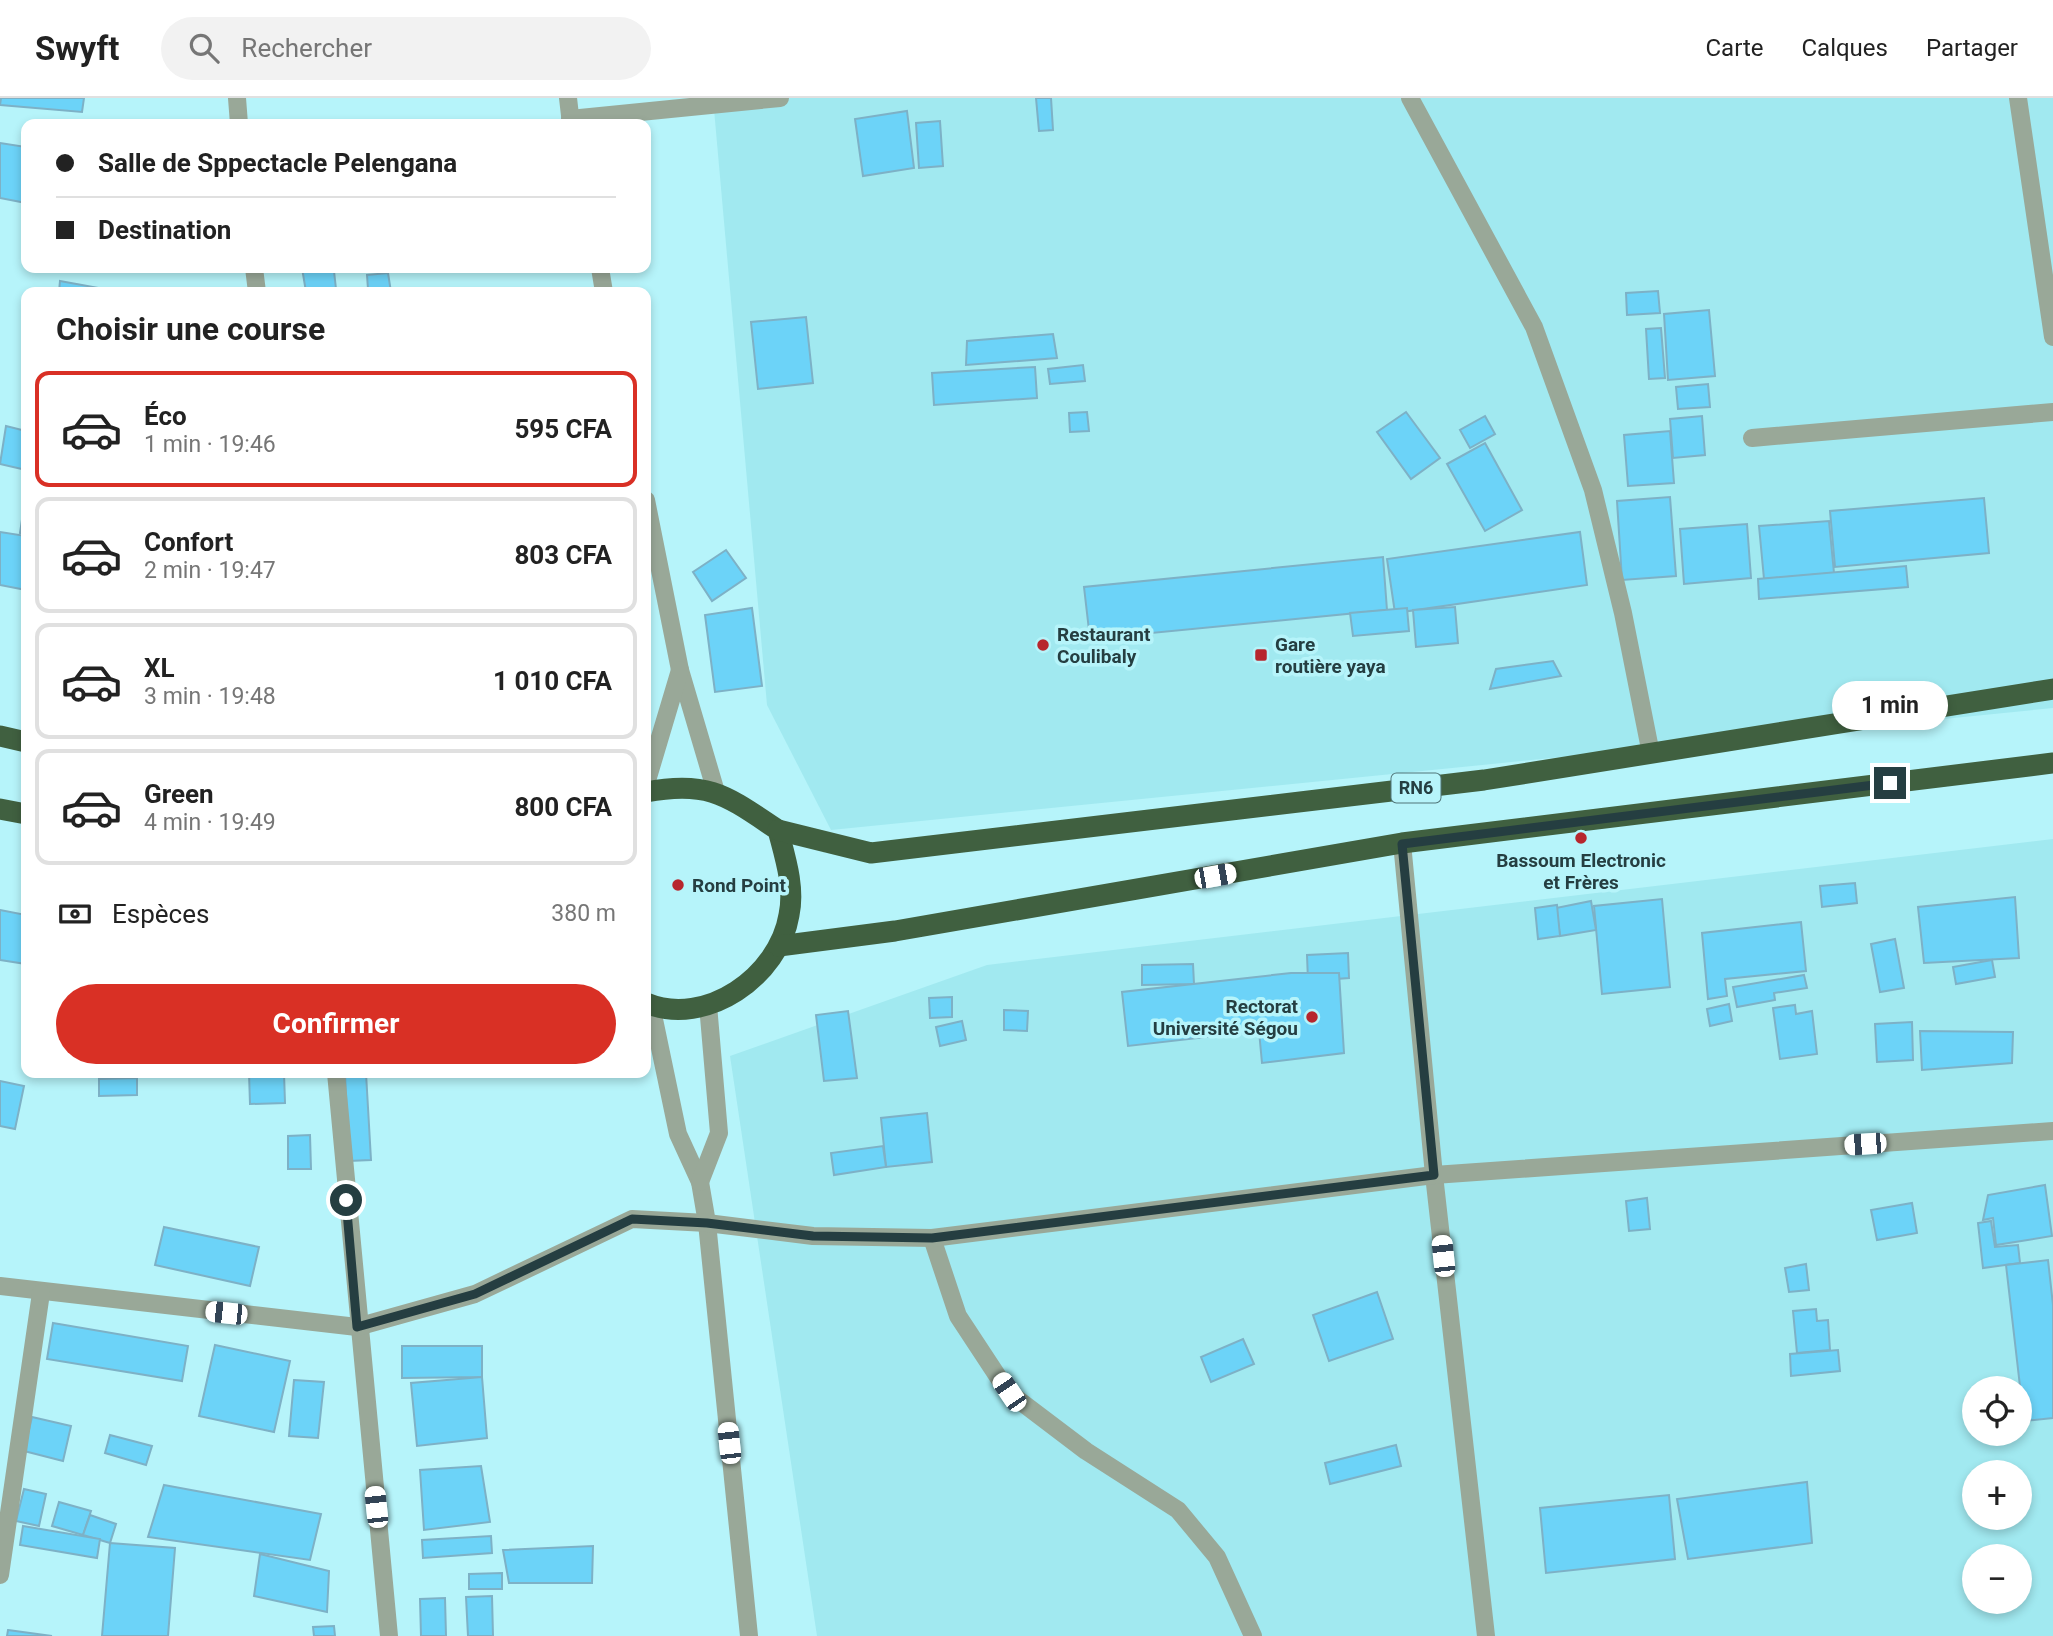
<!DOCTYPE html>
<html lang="fr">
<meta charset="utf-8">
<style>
body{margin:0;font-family:Roboto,sans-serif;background:#f2f2f2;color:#222;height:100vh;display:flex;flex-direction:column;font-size:26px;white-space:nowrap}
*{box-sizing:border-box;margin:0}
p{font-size:23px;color:#767676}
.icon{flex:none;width:38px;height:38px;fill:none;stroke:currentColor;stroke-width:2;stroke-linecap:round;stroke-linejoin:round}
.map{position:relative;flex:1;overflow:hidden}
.side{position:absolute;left:21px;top:189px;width:630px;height:791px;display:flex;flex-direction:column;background:#fff;border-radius:14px;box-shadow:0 4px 10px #0003}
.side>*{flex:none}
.banner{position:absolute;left:21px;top:21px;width:630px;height:154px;border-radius:14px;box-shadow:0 4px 10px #0003;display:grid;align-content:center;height:154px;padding:0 35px;background:#fff}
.buttons{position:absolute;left:1962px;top:1278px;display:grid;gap:14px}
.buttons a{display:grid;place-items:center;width:70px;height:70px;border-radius:50%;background:#fff;box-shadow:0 4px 10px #0003;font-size:35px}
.end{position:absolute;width:32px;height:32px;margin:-16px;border:9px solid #253e41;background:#fff;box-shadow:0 0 0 4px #fff}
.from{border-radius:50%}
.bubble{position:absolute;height:49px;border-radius:24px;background:#fff;box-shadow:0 4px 10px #0003;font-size:23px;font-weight:700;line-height:49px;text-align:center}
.car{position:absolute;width:21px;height:42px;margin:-21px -10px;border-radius:9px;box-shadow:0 0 5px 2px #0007;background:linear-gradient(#fff 24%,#345 0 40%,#fff 0 76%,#345 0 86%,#fff 0)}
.banner b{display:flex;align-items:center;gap:24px;height:66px;font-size:26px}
.banner b+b{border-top:2px solid #e0e0e0}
.banner i{width:18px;height:18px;background:#222}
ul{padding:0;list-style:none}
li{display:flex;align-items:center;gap:21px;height:116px;margin:0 14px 10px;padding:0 21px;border:4px solid #e0e0e0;border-radius:14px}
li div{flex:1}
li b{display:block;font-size:26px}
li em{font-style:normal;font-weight:700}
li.on{border-color:#d93025}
li>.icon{width:63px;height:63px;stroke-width:1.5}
h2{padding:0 35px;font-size:32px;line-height:84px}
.pay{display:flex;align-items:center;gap:18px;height:77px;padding:0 35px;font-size:26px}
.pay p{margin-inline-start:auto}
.cta{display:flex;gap:14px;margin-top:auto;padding:14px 35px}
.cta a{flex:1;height:80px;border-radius:42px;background:#d93025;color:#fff;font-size:28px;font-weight:700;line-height:80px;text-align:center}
header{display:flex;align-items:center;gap:42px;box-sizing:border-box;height:98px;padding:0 35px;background:#fff;border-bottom:2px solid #e0e0e0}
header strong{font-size:33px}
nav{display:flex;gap:38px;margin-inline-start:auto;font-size:24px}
.search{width:490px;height:63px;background:#f2f2f2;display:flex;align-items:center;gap:18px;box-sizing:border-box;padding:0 24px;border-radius:38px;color:#767676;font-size:26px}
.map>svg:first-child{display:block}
</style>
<header>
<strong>Swyft</strong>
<div class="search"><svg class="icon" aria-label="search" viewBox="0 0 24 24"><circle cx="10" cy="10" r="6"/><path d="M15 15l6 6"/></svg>Rechercher</div>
<nav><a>Carte</a><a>Calques</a><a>Partager</a></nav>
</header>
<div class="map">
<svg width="2053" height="1538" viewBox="0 0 2053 1538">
<rect width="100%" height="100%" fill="#b6f4fa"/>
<g fill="#a1e9f0" fill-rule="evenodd">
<polygon points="713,0 2053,0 2053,610 831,732 767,607"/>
<path d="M2053 741V1538H817L730 958 987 867ZM1974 1290H2020V1335H1974ZM1974 1374H2020V1419H1974ZM1974 1458H2020V1503H1974Z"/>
</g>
<g fill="#6cd3f8" stroke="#7db1c6" stroke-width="2">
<polygon points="1,0 84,0 82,14 0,7"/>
<polygon points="1036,0 1051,0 1053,32 1039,33"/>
<polygon points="907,13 914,70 863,78 855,21"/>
<polygon points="940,23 943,68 919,70 916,25"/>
<polygon points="0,45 26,49 26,105 0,100"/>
<polygon points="302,170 365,170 334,173 336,191 306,194"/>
<polygon points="388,175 391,194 334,194 368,191 367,177"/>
<polygon points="60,183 104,191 103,194 59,194"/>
<polygon points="1658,193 1660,215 1627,217 1626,195"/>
<polygon points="1709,212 1715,278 1668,282 1664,216"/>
<polygon points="806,219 813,285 758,291 751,224"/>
<polygon points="1661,230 1665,280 1649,281 1646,231"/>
<polygon points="1053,236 1057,260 966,267 967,243"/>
<polygon points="1083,267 1085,283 1050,286 1048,271"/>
<polygon points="1035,269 1037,300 934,307 932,275"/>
<polygon points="1708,286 1710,309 1678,311 1676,289"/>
<polygon points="1087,314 1089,333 1070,334 1069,315"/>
<polygon points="1406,314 1440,360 1411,381 1377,334"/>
<polygon points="1485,318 1495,336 1470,350 1460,332"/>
<polygon points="1702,318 1705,357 1673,360 1670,321"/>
<polygon points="6,328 26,333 26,372 0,366"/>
<polygon points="1670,333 1674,385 1628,388 1624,337"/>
<polygon points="1485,345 1522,412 1485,433 1447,366"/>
<polygon points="26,395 26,436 20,435"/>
<polygon points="1670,399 1676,478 1622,482 1617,403"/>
<polygon points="1984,400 1989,455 1835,469 1830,413"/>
<polygon points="1829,423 1834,475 1764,481 1759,428"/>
<polygon points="1747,426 1751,480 1684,486 1680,431"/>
<polygon points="0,434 26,438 26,492 0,487"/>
<polygon points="1580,434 1587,487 1395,515 1387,461"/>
<polygon points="726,452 746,480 712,503 693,474"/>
<polygon points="1383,459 1387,512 1090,541 1084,489"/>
<polygon points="1906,468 1908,489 1759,501 1758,481"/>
<polygon points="1455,509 1458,545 1416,549 1413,512"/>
<polygon points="752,510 762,588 715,594 705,517"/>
<polygon points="1407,510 1409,533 1353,538 1350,515"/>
<polygon points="1553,563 1561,578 1490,591 1496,571"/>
<polygon points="1855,785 1857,805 1822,809 1820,788"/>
<polygon points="2015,799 2019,860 1924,865 1918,809"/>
<polygon points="1662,801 1670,889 1602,896 1594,808"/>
<polygon points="1591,803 1596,832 1560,838 1556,810"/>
<polygon points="1557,807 1560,838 1538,841 1535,810"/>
<polygon points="0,812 26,817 26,866 0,862"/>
<polygon points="1801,824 1806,873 1725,881 1727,898 1708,901 1702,835"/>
<polygon points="1895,841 1904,890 1880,894 1871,846"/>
<polygon points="1348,855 1349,880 1308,883 1307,857"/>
<polygon points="1992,862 1995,879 1956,886 1953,869"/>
<polygon points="1193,866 1194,886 1142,887 1142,867"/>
<polygon points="1291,875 1339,875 1344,955 1262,965 1259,933 1128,948 1122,894"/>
<polygon points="1804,877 1807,890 1774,895 1775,902 1737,909 1733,889"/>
<polygon points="952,899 952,919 930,920 929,900"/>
<polygon points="1729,906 1732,923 1710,928 1707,911"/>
<polygon points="1795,907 1796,916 1812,913 1817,956 1780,961 1773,910"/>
<polygon points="1004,912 1028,913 1027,933 1004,932"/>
<polygon points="848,913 857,980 824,983 816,917"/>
<polygon points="962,923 966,942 940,948 936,929"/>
<polygon points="1912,924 1913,962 1877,964 1875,926"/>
<polygon points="1920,933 2013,934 2012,965 1922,972"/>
<polygon points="249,975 284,975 285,1005 250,1006"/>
<polygon points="345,975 366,975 371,1062 349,1063"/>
<polygon points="137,980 137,997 99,998 99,981"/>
<polygon points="0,983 24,988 15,1031 0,1028"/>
<polygon points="927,1015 932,1064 886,1069 881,1020"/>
<polygon points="310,1037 311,1071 288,1071 288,1038"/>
<polygon points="883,1048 886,1069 834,1077 831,1055"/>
<polygon points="2045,1087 2052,1138 1996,1147 1993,1120 1983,1122 1988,1097"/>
<polygon points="1647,1100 1650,1131 1629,1133 1626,1103"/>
<polygon points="1912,1105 1917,1135 1877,1142 1871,1112"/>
<polygon points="1991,1123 1995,1149 2018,1147 2020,1165 1983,1170 1978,1125"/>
<polygon points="164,1129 259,1149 250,1188 155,1167"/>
<polygon points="2048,1162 2053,1207 2053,1320 2024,1323 2006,1167"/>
<polygon points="1806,1166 1809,1192 1789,1194 1785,1170"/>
<polygon points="1377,1194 1393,1241 1329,1263 1313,1217"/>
<polygon points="1816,1211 1817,1223 1828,1222 1830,1252 1797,1255 1793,1213"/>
<polygon points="53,1225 188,1248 182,1283 47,1261"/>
<polygon points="1243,1241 1254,1266 1211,1284 1201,1259"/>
<polygon points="215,1247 290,1263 274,1334 199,1318"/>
<polygon points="402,1248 482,1248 482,1279 402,1280"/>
<polygon points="1838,1252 1840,1273 1791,1278 1790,1256"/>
<polygon points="482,1279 487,1340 417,1348 411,1285"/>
<polygon points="294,1282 324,1284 318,1340 289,1338"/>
<polygon points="32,1319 71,1328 63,1363 24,1353"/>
<polygon points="110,1337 152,1348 146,1367 105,1355"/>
<polygon points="1396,1347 1401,1368 1330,1386 1325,1365"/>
<polygon points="481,1368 490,1424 424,1432 420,1372"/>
<polygon points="1807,1384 1812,1445 1688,1461 1677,1401"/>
<polygon points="164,1387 321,1416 310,1462 148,1439"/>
<polygon points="24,1391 46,1396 39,1428 16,1423"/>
<polygon points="1669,1397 1675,1461 1546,1475 1540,1410"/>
<polygon points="59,1404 91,1413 83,1437 52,1428"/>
<polygon points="90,1417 116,1426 110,1445 83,1437"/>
<polygon points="23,1428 100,1441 97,1460 20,1447"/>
<polygon points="491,1438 492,1455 423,1460 422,1442"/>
<polygon points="110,1445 175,1450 168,1538 102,1538"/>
<polygon points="593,1448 592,1485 509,1485 503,1452"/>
<polygon points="260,1456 329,1473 327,1514 254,1498"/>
<polygon points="502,1475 502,1491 469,1491 469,1476"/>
<polygon points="492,1498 493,1538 468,1538 466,1499"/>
<polygon points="445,1500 446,1538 421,1538 420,1501"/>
<polygon points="334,1528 335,1538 314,1538 313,1529"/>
<polygon points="8,1532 52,1538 7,1538"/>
</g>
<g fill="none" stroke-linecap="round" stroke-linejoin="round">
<g stroke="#99a898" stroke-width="18">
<polyline points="237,0 239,26"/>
<polyline points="568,0 571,26"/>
<polyline points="1410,0 1534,229 1593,392 1623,515 1651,656"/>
<polyline points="2018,0 2053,239"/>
<polyline points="570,21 780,0"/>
<polyline points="254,170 257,194"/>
<polyline points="600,170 604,194"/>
<polyline points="1752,340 2053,314"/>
<polyline points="646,402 680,572 716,694"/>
<polyline points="646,686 680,572"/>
<polyline points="1402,745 1434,1077 1486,1538"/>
<polyline points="651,907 678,1036 700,1084 707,1125 749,1538"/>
<polyline points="336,975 389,1538"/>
<polyline points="700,1084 719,1035 708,907"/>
<polyline points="932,1140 958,1218 1008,1294 1086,1353 1178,1412 1217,1459 1253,1538"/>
<polyline points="0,1188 357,1229 475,1196 632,1121 707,1125 813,1138 932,1140 1434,1077 2053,1033"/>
<polyline points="0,1477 41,1195"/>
</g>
<g stroke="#406040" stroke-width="21">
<polyline points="0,638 26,644"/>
<path d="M646 694C709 682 727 698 778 732 785 759 795 789 789 817 779 878 706 930 646 905"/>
<polyline points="0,711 26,716"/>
<polyline points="778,732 871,755 1484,682 2053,591"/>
<polyline points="779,848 895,833 1402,745 2053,665"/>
</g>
</g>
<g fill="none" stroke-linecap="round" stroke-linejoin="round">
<polyline stroke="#253e41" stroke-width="9" points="346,1102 357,1229 475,1196 632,1121 707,1125 813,1138 932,1140 1434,1077 1402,746 1890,685"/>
</g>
<g fill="#b7262d" stroke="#b6f4fa" stroke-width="2.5">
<circle cx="1043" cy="547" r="7"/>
<rect x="1254" y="550" width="14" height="14" rx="3.5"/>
<circle cx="1581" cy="740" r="7"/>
<circle cx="678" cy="787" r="7"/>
<circle cx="1312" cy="919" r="7"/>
</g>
<g text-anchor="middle" stroke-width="7" stroke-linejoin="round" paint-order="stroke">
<rect fill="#b6f4fa" stroke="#507578" stroke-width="2" x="1391.5" y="675.5" width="49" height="29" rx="5"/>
<g font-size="18" font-weight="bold" fill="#253e41">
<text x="1416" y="696">RN6</text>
</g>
<g font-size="19" font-weight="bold" fill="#253e41" stroke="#b6f4fa" text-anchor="start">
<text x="1057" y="543">Restaurant<tspan x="1057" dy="22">Coulibaly</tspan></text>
<text x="1275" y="553">Gare<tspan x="1275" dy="22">routière yaya</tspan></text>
<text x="1581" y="769" text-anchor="middle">Bassoum Electronic<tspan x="1581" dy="22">et Frères</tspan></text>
<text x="692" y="794">Rond Point</text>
<text x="1298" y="915" text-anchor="end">Rectorat<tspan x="1298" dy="22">Université Ségou</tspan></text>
</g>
</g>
</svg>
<div class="buttons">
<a><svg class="icon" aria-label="locate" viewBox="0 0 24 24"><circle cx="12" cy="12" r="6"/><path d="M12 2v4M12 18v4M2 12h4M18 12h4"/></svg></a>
<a>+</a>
<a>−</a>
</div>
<i class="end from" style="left:346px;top:1102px"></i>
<i class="end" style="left:1890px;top:685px"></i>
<div class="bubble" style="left:1832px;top:583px;width:116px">1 min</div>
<i class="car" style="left:1215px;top:778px;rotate:80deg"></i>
<i class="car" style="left:1865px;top:1046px;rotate:266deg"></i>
<i class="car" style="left:1443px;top:1158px;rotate:354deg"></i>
<i class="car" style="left:226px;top:1215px;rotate:276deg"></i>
<i class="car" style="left:1009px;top:1294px;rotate:326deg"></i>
<i class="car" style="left:729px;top:1345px;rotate:354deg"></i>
<i class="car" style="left:376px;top:1409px;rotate:354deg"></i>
<div class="banner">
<b><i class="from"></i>Salle de Sppectacle Pelengana</b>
<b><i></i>Destination</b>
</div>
<section class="side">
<h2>Choisir une course</h2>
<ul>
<li class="on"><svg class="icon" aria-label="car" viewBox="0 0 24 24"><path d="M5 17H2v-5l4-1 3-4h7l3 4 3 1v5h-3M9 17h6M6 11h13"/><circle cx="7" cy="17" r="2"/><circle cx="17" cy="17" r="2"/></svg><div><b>Éco</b><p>1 min · 19:46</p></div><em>595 CFA</em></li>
<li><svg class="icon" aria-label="car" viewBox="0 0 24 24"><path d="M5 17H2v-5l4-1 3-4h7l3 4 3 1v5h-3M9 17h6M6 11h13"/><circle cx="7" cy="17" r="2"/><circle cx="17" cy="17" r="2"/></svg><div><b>Confort</b><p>2 min · 19:47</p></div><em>803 CFA</em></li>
<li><svg class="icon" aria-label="car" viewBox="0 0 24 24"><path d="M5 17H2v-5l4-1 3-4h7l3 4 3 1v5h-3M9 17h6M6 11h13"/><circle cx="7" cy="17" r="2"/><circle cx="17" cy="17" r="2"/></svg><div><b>XL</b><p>3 min · 19:48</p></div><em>1 010 CFA</em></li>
<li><svg class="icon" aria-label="car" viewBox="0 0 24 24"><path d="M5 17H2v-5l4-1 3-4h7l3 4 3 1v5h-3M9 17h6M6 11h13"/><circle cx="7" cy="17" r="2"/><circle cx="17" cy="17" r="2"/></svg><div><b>Green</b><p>4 min · 19:49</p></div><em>800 CFA</em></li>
</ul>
<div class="pay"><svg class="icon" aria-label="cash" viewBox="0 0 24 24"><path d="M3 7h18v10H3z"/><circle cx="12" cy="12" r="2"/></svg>Espèces<p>380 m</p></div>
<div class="cta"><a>Confirmer</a></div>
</section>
</div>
